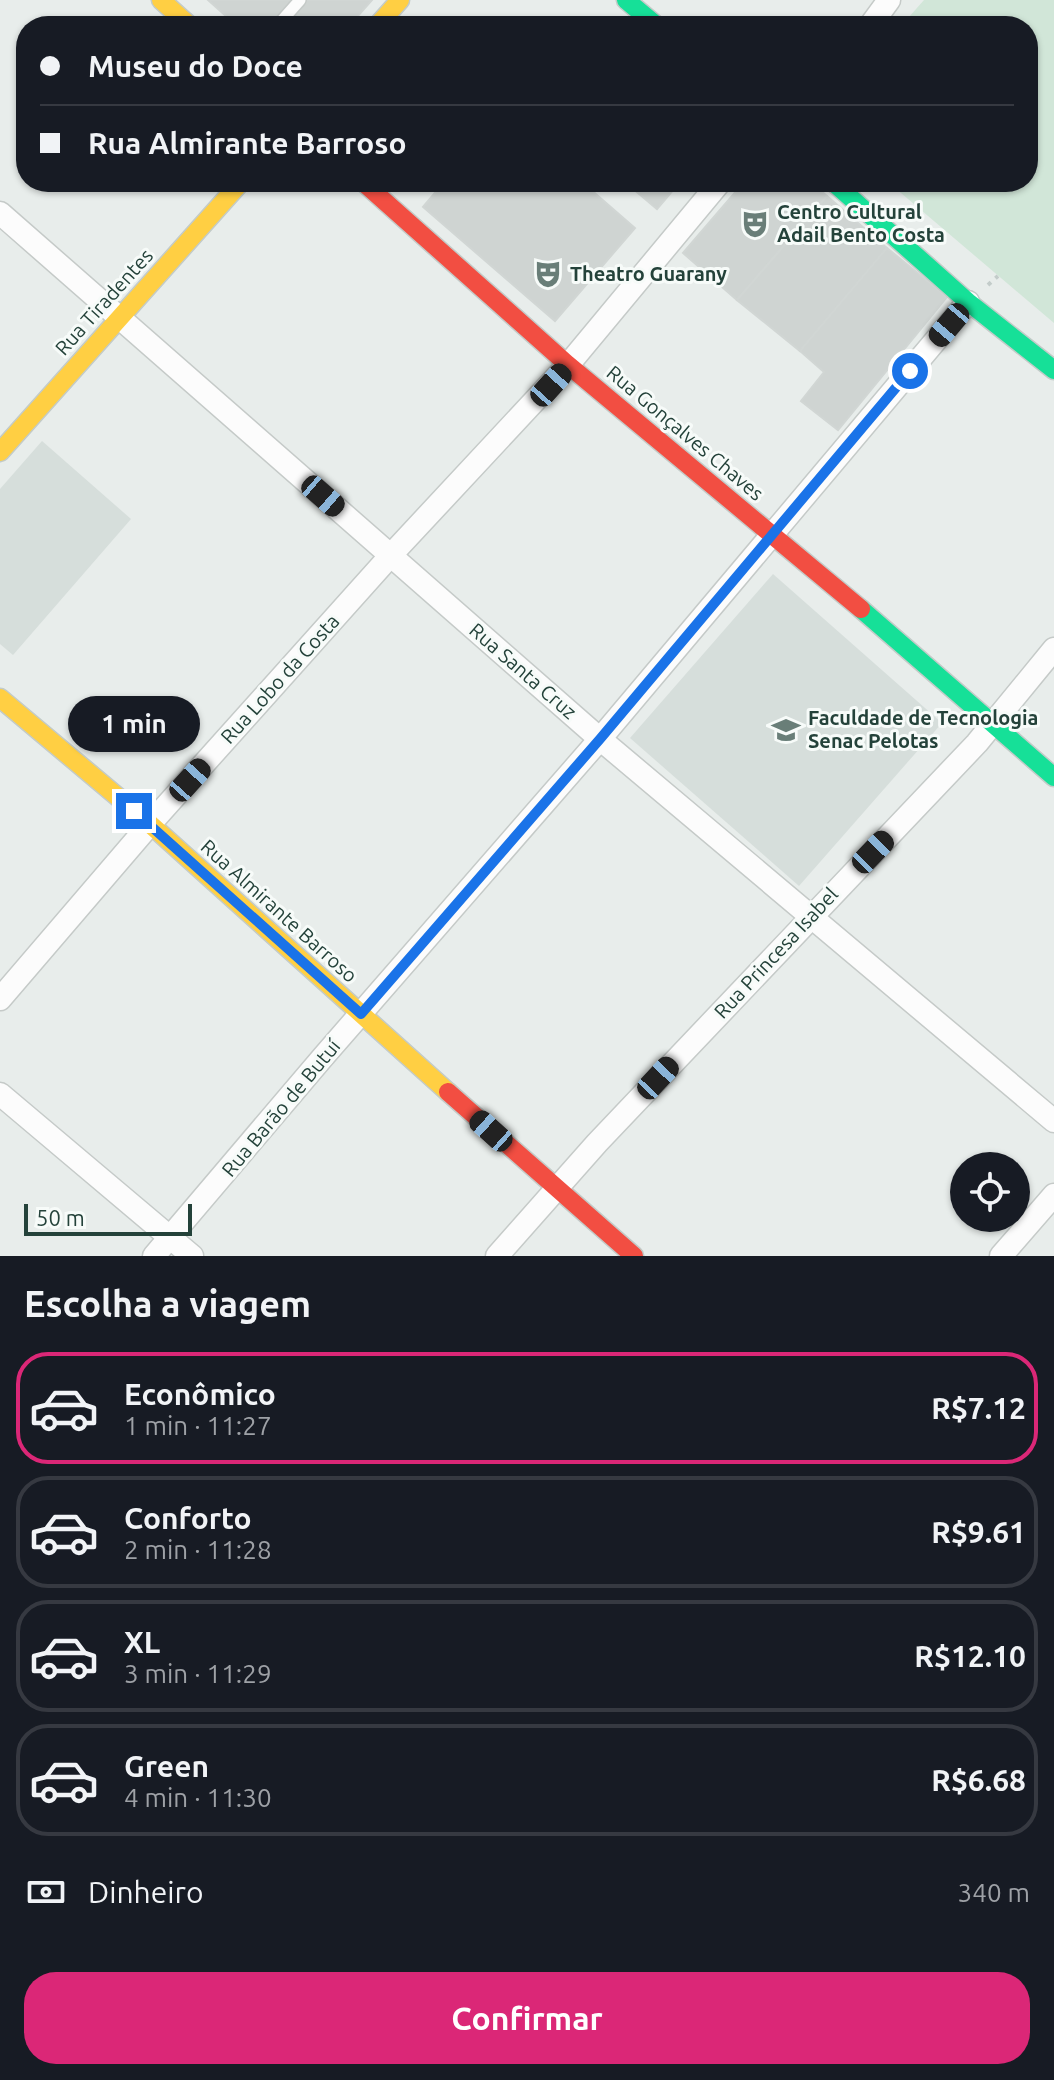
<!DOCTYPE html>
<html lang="pt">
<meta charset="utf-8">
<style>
body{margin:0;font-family:Ubuntu,sans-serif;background:#20242c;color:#f1f3f6;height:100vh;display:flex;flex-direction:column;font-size:30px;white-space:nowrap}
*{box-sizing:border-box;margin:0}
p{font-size:26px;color:#9ea1a6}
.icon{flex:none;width:44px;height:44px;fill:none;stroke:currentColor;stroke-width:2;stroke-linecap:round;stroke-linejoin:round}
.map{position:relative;height:1256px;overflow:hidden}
.panel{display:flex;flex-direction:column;background:#171b24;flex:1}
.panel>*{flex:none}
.top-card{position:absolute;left:16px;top:16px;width:1022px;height:176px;border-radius:32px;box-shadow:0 2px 6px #0004;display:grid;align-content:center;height:176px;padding:0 24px;background:#171b24}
.tools{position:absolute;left:950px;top:1152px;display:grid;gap:16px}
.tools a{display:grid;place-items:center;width:80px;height:80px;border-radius:50%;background:#171b24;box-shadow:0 2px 6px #0004;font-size:40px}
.scale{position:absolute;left:24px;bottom:20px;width:168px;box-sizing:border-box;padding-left:8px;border:4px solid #24423a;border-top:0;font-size:22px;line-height:28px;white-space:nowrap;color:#24423a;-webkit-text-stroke:6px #f7fbf9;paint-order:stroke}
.end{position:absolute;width:36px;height:36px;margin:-18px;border:10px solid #1a73e8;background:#fff;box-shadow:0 0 0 4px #fff}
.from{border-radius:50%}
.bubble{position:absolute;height:56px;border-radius:28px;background:#171b24;box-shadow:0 2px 6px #0004;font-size:26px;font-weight:700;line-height:56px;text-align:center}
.car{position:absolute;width:24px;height:48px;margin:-24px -12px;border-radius:10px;box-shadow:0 0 6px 2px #0007;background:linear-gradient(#222 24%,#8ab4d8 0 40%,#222 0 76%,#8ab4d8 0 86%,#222 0)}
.top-card b{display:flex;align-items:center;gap:28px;height:76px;font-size:30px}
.top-card b+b{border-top:2px solid #363941}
.top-card i{width:20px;height:20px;background:#f1f3f6}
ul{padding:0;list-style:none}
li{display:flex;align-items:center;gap:24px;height:112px;margin:0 16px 12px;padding:0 8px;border:4px solid #363941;border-radius:32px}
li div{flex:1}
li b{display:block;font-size:30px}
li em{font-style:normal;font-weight:700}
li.active{border-color:#db2777}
li>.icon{width:72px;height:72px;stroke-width:1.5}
h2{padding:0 24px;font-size:36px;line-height:96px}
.pay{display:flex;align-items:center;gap:20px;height:88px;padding:0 24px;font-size:30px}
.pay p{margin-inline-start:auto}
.primary-button{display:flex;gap:16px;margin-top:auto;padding:16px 24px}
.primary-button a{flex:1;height:92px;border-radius:32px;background:#db2777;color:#fff;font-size:32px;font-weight:700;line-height:92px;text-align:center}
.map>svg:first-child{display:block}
</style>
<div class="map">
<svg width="1054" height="1256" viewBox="0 0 1054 1256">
<rect width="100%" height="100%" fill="#e8edeb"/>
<g fill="#d6dedb">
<polygon points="42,441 131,519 13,655 0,644 0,489"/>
<polygon points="773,574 942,723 799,886 630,738"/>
</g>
<polygon fill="#d1e6d8" points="924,0 1054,0 1054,323 888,182 1028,182 1028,26 901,26"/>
<g fill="#cfd4d2" stroke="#d1d6d4" stroke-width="2">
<polygon points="208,0 372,0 349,26 237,26"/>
<polygon points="444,182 582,182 635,228 555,321 423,207"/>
<polygon points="625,182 680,182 657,209"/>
<polygon points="744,182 811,182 827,196 737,300 683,253"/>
<polygon points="827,196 887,248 800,351 737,300"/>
<polygon points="887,248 947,297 838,430 801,401 824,372 800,351"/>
</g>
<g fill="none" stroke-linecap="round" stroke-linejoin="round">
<defs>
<polyline id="lane" points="277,26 300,0"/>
<g id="street">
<polyline points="870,26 889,0"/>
<polyline points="0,213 600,739 1054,1121"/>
<polyline points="0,999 150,824 391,555 568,365 720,182"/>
<polyline points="0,1094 192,1256"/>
<polyline points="154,1256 323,1057 600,739 968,302"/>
<polyline points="497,1256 597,1143 977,743 1054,649"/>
<polyline points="1001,1256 1054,1195"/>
</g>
<g id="fast">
<polyline points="626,0 657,26"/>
<polyline points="833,182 968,302 1054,370"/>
<polyline points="861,609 1054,777"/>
</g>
<g id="slow">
<polyline points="161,0 190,26"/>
<polyline points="377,26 400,0"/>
<polyline points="0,452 241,182"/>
<polyline points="0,698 150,824 448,1092"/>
</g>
<g id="jam">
<polyline points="363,182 567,364 861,609"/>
<polyline points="448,1092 634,1256"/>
</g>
</defs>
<use href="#lane" stroke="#c5cac8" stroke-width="14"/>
<use href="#street" stroke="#c5cac8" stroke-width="25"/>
<use href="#fast" stroke="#c3cbc8" stroke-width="21"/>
<use href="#slow" stroke="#c3cbc8" stroke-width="21"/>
<use href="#jam" stroke="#c3cbc8" stroke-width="21"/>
<polyline stroke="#c3ccca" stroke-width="4" stroke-dasharray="4 6" stroke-linecap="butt" points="988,285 998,276"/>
<use href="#lane" stroke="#fcfcfc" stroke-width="11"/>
<use href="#street" stroke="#fcfcfc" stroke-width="22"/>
<use href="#fast" stroke="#16e098" stroke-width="18"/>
<use href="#slow" stroke="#ffcf43" stroke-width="18"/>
<use href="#jam" stroke="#f24e42" stroke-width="18"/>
</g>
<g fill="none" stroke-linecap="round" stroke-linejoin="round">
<polyline stroke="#1a73e8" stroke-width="10" points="134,811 361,1014 600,739 910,371"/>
</g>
<defs>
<symbol id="theatre-bare" viewBox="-9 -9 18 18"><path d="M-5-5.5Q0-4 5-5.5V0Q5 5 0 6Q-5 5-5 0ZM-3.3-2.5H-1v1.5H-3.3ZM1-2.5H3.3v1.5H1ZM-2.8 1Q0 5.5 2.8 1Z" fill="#697e78" stroke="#f7fbf9" stroke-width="2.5" paint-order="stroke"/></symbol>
<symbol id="university-bare" viewBox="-9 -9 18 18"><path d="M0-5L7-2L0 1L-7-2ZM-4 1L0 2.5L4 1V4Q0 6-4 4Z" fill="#697e78" stroke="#f7fbf9" stroke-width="2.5" paint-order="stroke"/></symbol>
</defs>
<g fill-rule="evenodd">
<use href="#theatre-bare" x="735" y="204" width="40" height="40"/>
<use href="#theatre-bare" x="528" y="254" width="40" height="40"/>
<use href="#university-bare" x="766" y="710" width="40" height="40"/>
</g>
<g text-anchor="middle" stroke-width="6" stroke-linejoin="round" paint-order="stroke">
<g font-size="20" font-weight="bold" fill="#24423a" stroke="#f7fbf9" text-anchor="start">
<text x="777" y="219">Centro Cultural<tspan x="777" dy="23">Adail Bento Costa</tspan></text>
<text x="570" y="281">Theatro Guarany</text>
<text x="808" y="725">Faculdade de Tecnologia<tspan x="808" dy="23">Senac Pelotas</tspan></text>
</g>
<g font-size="20" fill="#24423a" stroke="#f7fbf9">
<text transform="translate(104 302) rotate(-48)" y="7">Rua Tiradentes</text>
<text transform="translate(685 433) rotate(40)" y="7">Rua Gonçalves Chaves</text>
<text transform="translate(523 671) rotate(41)" y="7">Rua Santa Cruz</text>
<text transform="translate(280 679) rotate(-48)" y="7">Rua Lobo da Costa</text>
<text transform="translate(279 911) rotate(42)" y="7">Rua Almirante Barroso</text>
<text transform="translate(776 953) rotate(-47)" y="7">Rua Princesa Isabel</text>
<text transform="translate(281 1108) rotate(-50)" y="7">Rua Barão de Butuí</text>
</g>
</g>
</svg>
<div class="tools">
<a><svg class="icon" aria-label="locate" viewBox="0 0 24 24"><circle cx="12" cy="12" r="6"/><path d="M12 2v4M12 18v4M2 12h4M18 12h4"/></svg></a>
</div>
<div class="scale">50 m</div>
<i class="end from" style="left:910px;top:371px"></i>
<i class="end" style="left:134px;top:811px"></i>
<div class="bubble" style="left:68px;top:696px;width:132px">1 min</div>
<i class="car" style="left:949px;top:325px;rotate:220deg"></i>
<i class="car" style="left:551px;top:385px;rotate:42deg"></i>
<i class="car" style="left:323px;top:496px;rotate:131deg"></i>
<i class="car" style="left:190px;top:780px;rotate:42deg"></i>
<i class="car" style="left:873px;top:852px;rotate:44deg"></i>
<i class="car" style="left:658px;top:1078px;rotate:43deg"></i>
<i class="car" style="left:491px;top:1131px;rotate:312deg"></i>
<div class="top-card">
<b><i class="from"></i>Museu do Doce</b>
<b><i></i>Rua Almirante Barroso</b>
</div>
</div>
<section class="panel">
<h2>Escolha a viagem</h2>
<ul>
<li class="active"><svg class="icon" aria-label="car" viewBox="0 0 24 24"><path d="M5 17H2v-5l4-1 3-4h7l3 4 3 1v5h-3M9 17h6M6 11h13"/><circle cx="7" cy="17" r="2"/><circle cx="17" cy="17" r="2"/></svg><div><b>Econômico</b><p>1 min · 11:27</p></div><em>R$7.12</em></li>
<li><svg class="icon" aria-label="car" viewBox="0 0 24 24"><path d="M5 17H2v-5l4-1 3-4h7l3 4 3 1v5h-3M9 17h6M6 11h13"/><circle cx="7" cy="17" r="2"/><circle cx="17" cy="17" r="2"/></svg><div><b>Conforto</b><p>2 min · 11:28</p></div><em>R$9.61</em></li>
<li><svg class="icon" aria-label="car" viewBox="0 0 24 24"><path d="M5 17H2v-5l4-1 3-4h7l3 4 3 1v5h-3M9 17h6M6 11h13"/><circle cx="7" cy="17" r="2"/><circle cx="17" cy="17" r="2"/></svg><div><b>XL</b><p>3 min · 11:29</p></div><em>R$12.10</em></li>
<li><svg class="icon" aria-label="car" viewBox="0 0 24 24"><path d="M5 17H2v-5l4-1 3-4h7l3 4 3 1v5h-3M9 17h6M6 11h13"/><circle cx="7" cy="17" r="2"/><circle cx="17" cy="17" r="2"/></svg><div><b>Green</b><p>4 min · 11:30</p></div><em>R$6.68</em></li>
</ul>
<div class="pay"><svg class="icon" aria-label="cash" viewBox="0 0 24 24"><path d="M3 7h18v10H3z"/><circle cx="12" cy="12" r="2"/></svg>Dinheiro<p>340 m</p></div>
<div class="primary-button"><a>Confirmar</a></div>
</section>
